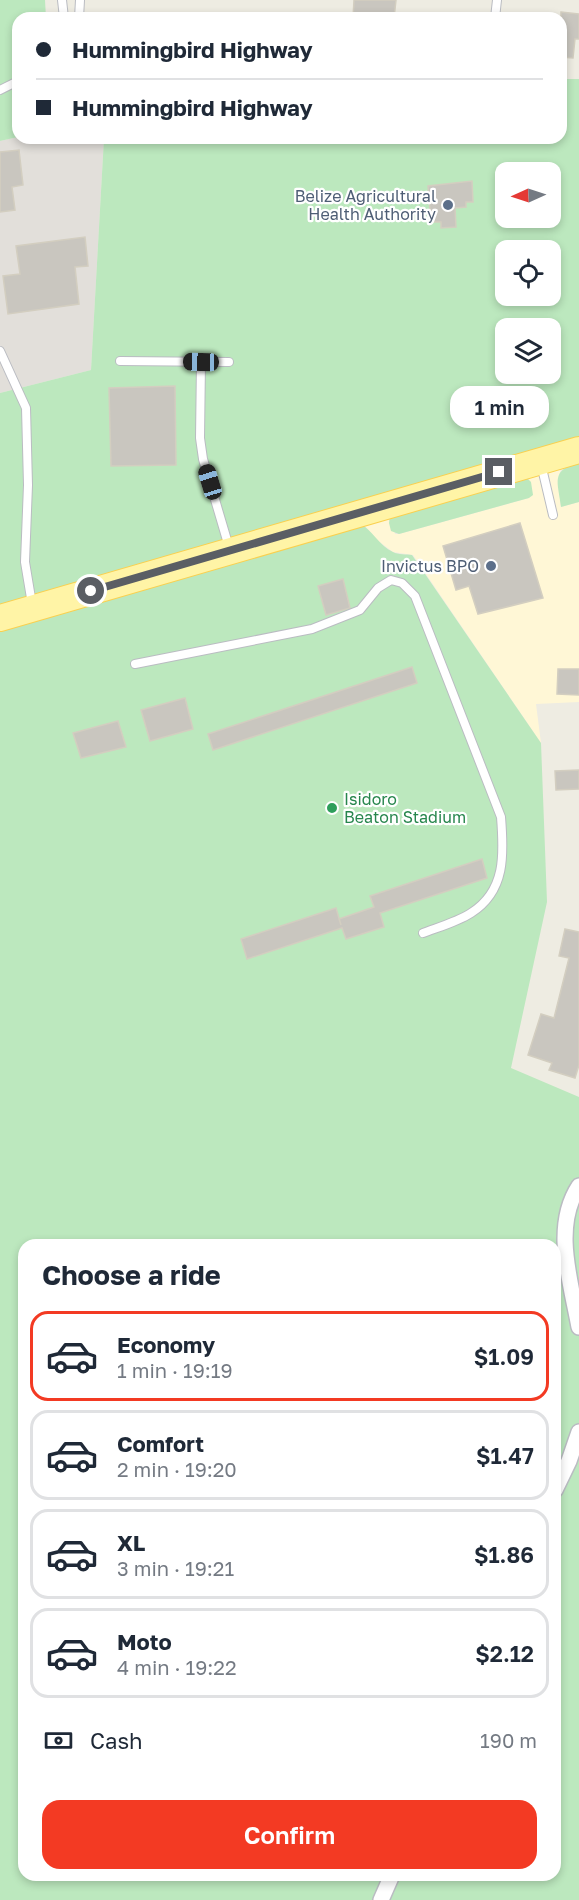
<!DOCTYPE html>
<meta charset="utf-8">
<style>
body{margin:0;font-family:"Golos Text",sans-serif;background:#f2f2f3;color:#1f2937;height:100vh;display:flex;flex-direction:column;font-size:22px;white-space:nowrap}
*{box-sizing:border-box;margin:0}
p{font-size:20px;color:#747a83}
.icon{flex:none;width:33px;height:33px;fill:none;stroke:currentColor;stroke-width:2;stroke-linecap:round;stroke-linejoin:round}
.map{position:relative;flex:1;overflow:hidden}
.panel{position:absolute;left:18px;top:1239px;width:543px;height:642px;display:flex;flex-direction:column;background:#fff;border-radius:18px;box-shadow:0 3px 9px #0003}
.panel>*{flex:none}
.hud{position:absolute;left:12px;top:12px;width:555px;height:132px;border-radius:18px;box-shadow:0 3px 9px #0003;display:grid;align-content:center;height:132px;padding:0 24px;background:#fff}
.needle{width:39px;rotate:267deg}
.buttons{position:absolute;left:495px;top:162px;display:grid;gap:12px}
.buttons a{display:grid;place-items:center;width:66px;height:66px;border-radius:12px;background:#fff;box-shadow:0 3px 9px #0003;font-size:30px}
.end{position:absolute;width:27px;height:27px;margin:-14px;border:8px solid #5a5e64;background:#fff;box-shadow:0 0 0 3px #fff}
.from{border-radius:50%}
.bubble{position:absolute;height:42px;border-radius:18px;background:#fff;box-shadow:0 3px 9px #0003;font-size:20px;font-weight:600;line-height:42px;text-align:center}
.car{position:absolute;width:18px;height:36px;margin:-18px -9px;border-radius:8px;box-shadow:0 0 4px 2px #0007;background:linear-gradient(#222 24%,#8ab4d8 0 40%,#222 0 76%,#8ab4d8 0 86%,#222 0)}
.hud b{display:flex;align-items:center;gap:21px;height:57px;font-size:22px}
.hud b+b{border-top:2px solid #e0e1e3}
.hud i{width:15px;height:15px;background:#1f2937}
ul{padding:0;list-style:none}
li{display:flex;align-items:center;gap:18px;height:90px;margin:0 12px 9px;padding:0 12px;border:3px solid #e0e1e3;border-radius:18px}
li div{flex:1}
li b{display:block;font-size:22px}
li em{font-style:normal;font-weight:600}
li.current{border-color:#f33a23}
li>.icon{width:54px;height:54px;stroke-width:1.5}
h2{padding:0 24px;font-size:27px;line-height:72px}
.pay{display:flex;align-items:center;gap:15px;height:66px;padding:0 24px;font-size:22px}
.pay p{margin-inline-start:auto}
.button{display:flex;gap:12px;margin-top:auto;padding:12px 24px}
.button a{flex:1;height:69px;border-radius:18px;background:#f33a23;color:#fff;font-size:24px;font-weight:600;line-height:69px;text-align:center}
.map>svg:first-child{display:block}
</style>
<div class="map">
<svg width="579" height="1900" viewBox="0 0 579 1900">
<rect width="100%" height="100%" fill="#eeece2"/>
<polygon fill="#fff7d6" points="561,468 558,482 561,507 579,502 579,702 536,704 541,743 413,555 393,552 377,540 365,526 359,523 390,514 395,534 399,534 529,498 526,477"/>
<polygon fill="#e2dfda" points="18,137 104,138 91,370 0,393 0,141"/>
<g fill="#bce8be" fill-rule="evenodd">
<polygon points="0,0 45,0 46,18 18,18 18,137 0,141"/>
<path d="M561 79H579V440L0 608V393L91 370 104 138H561ZM506 172H550V218H506ZM506 250H550V296H506ZM506 328H550V374H506Z"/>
<path d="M579 462V502L561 507C558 481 550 471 579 462Z"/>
<polygon points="526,477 531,482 533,495 529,498 399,534 391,531 389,523 390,514"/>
<path d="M359 523C372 529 379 546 393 552 398 555 407 554 412 555L541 743 547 902 511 1068 579 1097V1900H0V628ZM24 1245H555V1875H24Z"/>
</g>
<g fill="#c9c6bf" stroke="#d3cec0" stroke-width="1.5">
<polygon points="354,0 396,0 394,18 353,18"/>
<polygon points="561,12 579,14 579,39 575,39 573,58 561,57"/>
<polygon points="19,150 23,185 12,187 15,210 0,212 0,152"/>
<polygon points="472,181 473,202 466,202 466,207 455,208 456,227 441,228 441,222 431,222 428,186"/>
<polygon points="85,237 88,266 75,267 79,304 8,314 3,276 20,274 16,246"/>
<polygon points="175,386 176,465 111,466 109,388"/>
<polygon points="520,523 543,598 478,614 469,586 456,590 443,546"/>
<polygon points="343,579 350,608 326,615 318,586"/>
<polygon points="412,667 417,683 213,750 208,734"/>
<polygon points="558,669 579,669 579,695 557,694"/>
<polygon points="185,698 193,729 150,741 141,710"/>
<polygon points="118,721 126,747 81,758 73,733"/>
<polygon points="579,770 579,789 556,790 555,771"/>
<polygon points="482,859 487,878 380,913 384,927 346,939 342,928 247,959 241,939 336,908 341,925 339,919 374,907 370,896"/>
<polygon points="565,929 579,932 579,1065 575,1078 549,1070 552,1063 528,1055 541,1014 554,1018 569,958 559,956"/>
</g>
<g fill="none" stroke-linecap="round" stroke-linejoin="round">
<defs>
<g id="lane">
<polyline points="62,0 64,18"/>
<polyline points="79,18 80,0"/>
<polyline points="495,18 497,0"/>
<polyline points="0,90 18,81"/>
<polyline points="0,351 26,408 28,485 25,562 32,604"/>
<polyline points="120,361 229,362"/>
<polyline points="201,362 200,438 203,459 229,547"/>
<polyline points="541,464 553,515"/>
<path d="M135 664 312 629 360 610 378 588 391 580 402 583 415 596 501 817C504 854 506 891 471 913 457 922 439 927 423 933"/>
</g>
<g id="street">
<path d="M579 1186C552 1227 571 1282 579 1327"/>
<polyline points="555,1490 569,1461 579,1432"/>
<polyline points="381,1900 392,1875"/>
</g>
<polyline id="primary" points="0,618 579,450"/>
</defs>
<use href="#lane" stroke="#babcc2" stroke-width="10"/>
<use href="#street" stroke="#babcc2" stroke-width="18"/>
<use href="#primary" stroke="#fad04f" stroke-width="28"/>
<use href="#lane" stroke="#fff" stroke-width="8"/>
<use href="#street" stroke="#fff" stroke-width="15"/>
<use href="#primary" stroke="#fff4a6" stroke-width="26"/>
</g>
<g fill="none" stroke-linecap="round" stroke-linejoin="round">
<polyline stroke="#5a5e64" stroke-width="8" points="91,591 499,472"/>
</g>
<g fill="#5c6f8a" stroke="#fff" stroke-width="2">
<circle cx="448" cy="205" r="6"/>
<circle cx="491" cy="566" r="6"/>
</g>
<circle fill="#2e9e5b" stroke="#fff" stroke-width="2" cx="332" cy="808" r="6"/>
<g text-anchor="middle" stroke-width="4.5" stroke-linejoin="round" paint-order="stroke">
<g font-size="16" fill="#4e5e75" stroke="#fff" text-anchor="end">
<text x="436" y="202">Belize Agricultural<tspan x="436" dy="18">Health Authority</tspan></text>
<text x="479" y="572">Invictus BPO</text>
</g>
<g font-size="16" fill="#27864d" stroke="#fff" text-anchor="start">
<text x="344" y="805">Isidoro<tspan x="344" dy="18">Beaton Stadium</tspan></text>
</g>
</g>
</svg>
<div class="buttons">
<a><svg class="needle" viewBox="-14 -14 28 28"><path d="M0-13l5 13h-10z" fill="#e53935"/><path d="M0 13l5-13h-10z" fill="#747a83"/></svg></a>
<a><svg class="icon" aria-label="locate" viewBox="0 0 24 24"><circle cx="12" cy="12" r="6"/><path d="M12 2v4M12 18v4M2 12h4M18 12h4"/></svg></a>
<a><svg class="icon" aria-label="layers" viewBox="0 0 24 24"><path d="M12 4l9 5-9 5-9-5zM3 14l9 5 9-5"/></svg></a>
</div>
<i class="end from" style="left:91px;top:591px"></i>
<i class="end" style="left:499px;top:472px"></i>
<div class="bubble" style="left:450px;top:386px;width:99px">1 min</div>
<i class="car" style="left:201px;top:362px;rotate:271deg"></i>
<i class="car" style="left:210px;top:482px;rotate:343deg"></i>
<div class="hud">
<b><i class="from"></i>Hummingbird Highway</b>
<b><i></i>Hummingbird Highway</b>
</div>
<section class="panel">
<h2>Choose a ride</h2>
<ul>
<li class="current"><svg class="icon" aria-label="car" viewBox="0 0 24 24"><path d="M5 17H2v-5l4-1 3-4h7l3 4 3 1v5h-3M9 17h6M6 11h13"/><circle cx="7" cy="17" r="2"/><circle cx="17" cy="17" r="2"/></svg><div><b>Economy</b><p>1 min · 19:19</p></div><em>$1.09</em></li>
<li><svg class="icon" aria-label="car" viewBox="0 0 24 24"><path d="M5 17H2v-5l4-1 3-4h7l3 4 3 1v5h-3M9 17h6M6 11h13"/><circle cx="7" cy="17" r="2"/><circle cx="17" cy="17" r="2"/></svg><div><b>Comfort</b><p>2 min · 19:20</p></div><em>$1.47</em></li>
<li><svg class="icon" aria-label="car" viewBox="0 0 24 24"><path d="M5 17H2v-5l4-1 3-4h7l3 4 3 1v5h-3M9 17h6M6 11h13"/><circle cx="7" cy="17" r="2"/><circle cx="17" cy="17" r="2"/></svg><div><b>XL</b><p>3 min · 19:21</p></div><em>$1.86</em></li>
<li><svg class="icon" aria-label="car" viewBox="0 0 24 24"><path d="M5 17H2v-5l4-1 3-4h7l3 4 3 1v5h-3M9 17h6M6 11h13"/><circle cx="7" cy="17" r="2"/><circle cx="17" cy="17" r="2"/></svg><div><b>Moto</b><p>4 min · 19:22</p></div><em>$2.12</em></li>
</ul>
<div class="pay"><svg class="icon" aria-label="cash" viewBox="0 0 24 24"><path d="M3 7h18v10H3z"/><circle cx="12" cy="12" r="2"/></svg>Cash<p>190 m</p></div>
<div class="button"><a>Confirm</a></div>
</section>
</div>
